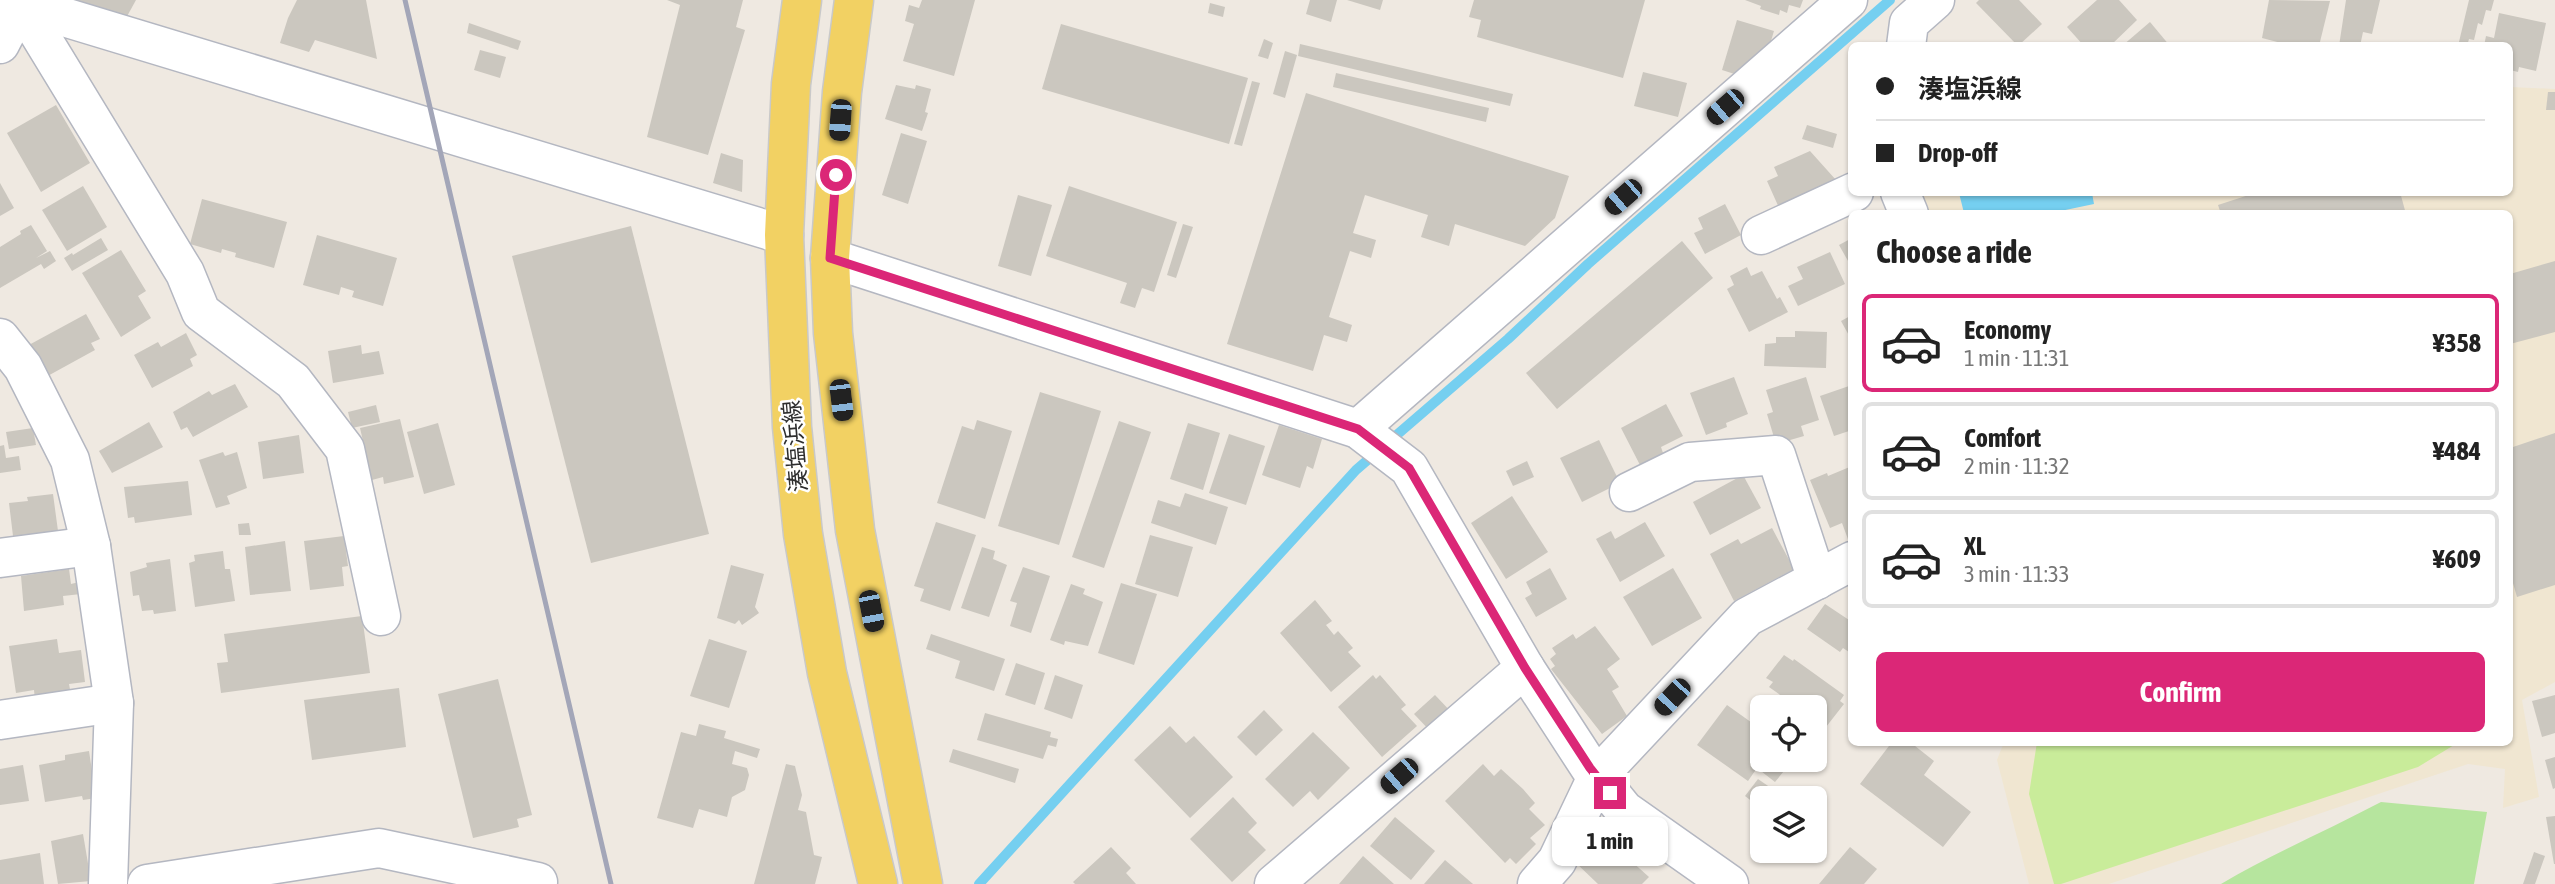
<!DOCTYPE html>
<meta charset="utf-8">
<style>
body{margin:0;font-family:"Asap Condensed","Noto Sans JP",sans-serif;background:#f6f6f6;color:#222;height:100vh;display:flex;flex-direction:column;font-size:26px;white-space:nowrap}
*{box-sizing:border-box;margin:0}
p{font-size:23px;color:#767676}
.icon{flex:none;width:38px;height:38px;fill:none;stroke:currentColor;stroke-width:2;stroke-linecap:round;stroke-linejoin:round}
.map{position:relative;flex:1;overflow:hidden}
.sheet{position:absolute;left:1848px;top:210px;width:665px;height:536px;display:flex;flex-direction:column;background:#fff;border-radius:10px;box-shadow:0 2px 5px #0004}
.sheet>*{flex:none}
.hud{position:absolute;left:1848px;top:42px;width:665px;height:154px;border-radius:10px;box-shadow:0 2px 5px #0004;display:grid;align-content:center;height:154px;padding:0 28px;background:#fff}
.controls{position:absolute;left:1750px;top:695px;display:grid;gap:14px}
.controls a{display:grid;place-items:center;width:77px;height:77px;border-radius:10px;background:#fff;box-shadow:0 2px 5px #0004;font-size:35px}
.end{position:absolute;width:32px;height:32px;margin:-16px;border:9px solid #db2777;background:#fff;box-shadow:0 0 0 4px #fff}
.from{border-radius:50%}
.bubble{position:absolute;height:49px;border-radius:10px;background:#fff;box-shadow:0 2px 5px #0004;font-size:23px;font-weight:700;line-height:49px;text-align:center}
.car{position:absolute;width:21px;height:42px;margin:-21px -10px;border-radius:9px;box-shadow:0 0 5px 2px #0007;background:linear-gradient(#222 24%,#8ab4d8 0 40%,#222 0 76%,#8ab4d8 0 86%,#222 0)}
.hud b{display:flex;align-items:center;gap:24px;height:66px;font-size:26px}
.hud b+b{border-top:2px solid #e0e0e0}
.hud i{width:18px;height:18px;background:#222}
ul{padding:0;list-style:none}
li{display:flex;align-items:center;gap:21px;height:98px;margin:0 14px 10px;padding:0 14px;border:4px solid #e0e0e0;border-radius:10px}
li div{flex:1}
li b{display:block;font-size:26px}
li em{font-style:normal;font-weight:700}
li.active{border-color:#db2777}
li>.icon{width:63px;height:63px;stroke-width:1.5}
h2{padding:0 28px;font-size:32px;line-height:84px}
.action{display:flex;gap:14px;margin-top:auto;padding:14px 28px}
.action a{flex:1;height:80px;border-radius:10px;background:#db2777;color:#fff;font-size:28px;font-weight:700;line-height:80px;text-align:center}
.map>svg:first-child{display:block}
</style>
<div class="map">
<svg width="2555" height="884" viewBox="0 0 2555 884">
<rect width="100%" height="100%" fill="#efe9e1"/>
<polygon fill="#f0e6d1" points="2510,87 2555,89 2555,682 2522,700 2539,797 2503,808 2505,769 2468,764 2109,884 2029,884 1997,760 2004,742 2510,742 2510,214 1928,214 1921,193 2510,192"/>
<path fill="#b6e59e" d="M2381 802 2487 812 2474 884H2221C2272 854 2328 830 2381 802Z"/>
<polygon fill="#c9ec9a" points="2037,742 2459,742 2418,767 2061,884 2054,884 2029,794"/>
<polygon fill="#75cff0" points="1959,193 2092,193 2094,204 2051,213 1964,213"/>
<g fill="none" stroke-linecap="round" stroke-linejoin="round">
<polyline stroke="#75cff0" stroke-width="10" points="979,884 1356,470 1508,339 1588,264 1890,0"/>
</g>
<g fill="#cbc7bf">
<polygon points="69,0 136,0 125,20"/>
<polygon points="297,0 366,0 377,59 315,40 309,52 280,43 288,18"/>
<polygon points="667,0 743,0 736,27 745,30 708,155 647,137 680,5"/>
<polygon points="922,0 975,0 954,76 903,61 914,24 905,21 909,5 919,8"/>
<polygon points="1310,0 1337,0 1331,22 1306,14"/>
<polygon points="1347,0 1383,0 1380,10"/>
<polygon points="1474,0 1645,0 1623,78 1477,37 1481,20 1469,17"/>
<polygon points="1745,0 1803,0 1800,8 1789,5 1787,13 1780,10 1779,15 1760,9 1761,6"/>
<polygon points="1979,0 2019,0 2042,24 2018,46 1976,3"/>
<polygon points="2097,0 2119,0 2137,20 2110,46 2084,46 2067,27"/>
<polygon points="2269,0 2330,1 2319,46 2293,46 2262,38"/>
<polygon points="2346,0 2380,0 2372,34 2363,32 2360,46 2339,46"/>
<polygon points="2469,0 2494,0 2491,11 2486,10 2482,25 2478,23 2474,40 2469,39 2467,46 2458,46"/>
<polygon points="1210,3 1225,7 1223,17 1208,13"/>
<polygon points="2499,13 2546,23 2536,71 2519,67 2518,72 2510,70 2510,46 2484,46 2486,36 2494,38"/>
<polygon points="1737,20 1774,31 1763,67 1747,78 1722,70"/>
<polygon points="2150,22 2170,46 2122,46"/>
<polygon points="469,23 521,41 518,50 467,33"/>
<polygon points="1061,24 1248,78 1229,144 1042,89"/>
<polygon points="1264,39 1273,43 1268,59 1258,56"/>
<polygon points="1300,44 1513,94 1510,106 1298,56"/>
<polygon points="480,50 506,57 500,78 474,70"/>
<polygon points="1285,51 1297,55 1285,98 1273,94"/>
<polygon points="1643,72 1687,83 1678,117 1634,106"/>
<polygon points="1336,73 1489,108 1486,122 1333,87"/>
<polygon points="1252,81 1260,83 1242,146 1234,144"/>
<polygon points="896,85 915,89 916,85 931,89 925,112 928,113 922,131 885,119"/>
<polygon points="2548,92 2555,92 2555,110 2546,110"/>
<polygon points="1306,93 1569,176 1555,218 1525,246 1455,224 1449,246 1421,237 1428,215 1365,195 1353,233 1376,240 1371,258 1350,251 1329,317 1352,325 1347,342 1324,335 1313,371 1227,344"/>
<polygon points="56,105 90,163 41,192 7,133"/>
<polygon points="1807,125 1837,134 1833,148 1802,139"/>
<polygon points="901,133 927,141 908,204 882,195"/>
<polygon points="1810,151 1836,180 1780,210 1767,181 1778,176 1774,167"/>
<polygon points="721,153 743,160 742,192 713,183"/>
<polygon points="0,183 14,208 0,216"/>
<polygon points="83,186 107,227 67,251 42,210"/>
<polygon points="1069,186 1177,222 1154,292 1142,288 1135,308 1120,303 1127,283 1046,256"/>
<polygon points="2258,192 2400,192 2406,214 2221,214 2218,205"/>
<polygon points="1018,195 1052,205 1031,276 998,266"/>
<polygon points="202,199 287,222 274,268 235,257 236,253 222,249 221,253 190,244"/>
<polygon points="1725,204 1741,235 1705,254 1694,233 1703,229 1698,218"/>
<polygon points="1183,224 1193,227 1176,278 1167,275"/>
<polygon points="31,225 47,251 36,258 50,251 56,261 44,269 41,264 0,288 0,247 21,234 20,231"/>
<polygon points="631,226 709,534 591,563 512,256"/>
<polygon points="317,235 397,258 383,306 352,297 354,291 341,287 339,295 303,285"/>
<polygon points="101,238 108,250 72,271 64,258 72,253 73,255"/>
<polygon points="1852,238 1852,268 1839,245"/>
<polygon points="1682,241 1713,278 1557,409 1526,373"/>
<polygon points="121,250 146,291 138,296 151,318 121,337 82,273"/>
<polygon points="1830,252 1845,284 1798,306 1788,286 1803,279 1797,267"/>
<polygon points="2555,261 2555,332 2510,344 2510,274"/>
<polygon points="1747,267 1751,276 1762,271 1777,299 1780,297 1788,312 1749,332 1727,289 1734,285 1730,276"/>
<polygon points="86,314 100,339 91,343 95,350 44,378 27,346"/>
<polygon points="1852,315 1852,341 1841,321"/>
<polygon points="1795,331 1827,332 1826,368 1764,366 1765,344 1776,343 1776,337 1795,337"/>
<polygon points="186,333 197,355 190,359 193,366 152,388 134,355 158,342 161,347"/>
<polygon points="361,345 362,354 379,351 384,374 333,383 328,351"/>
<polygon points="1734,377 1748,414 1726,423 1727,427 1706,435 1690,393"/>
<polygon points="1806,377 1819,420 1801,426 1804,436 1776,444 1767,414 1773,412 1766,390"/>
<polygon points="235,384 248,407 193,437 187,427 181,430 173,412 209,391 212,395"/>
<polygon points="1852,385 1852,430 1834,436 1820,396"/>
<polygon points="1040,392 1101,411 1059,545 998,526"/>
<polygon points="1666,404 1683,436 1661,447 1663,453 1640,465 1621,428"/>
<polygon points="376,405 380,422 352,428 348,412"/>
<polygon points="400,419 414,477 384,484 383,477 372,480 360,428"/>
<polygon points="977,420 1012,431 985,519 937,503 962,426 974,430"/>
<polygon points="1119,421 1151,432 1104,568 1072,557"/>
<polygon points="149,422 163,447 112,473 99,451"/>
<polygon points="438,423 455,485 424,494 407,432"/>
<polygon points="1188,423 1220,433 1203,490 1170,479"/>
<polygon points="1279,425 1322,439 1313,469 1307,466 1300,488 1262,475"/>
<polygon points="33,428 36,445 9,449 6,432"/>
<polygon points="2555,433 2555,585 2517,597 2510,573 2510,448"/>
<polygon points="1229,434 1265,446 1246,505 1209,493"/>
<polygon points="299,435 304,473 263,479 258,442"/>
<polygon points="1599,440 1620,483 1582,502 1560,458"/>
<polygon points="4,445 6,458 19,456 21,470 0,473 0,446"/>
<polygon points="223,452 225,456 237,452 247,488 227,496 230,504 216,508 199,460"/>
<polygon points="1527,461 1534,477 1513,486 1506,471"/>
<polygon points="1852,466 1852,541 1849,542 1842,523 1830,528 1810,480 1827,473 1828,476"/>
<polygon points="1743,475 1761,508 1710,535 1693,502"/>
<polygon points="188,481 192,515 135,523 134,517 128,518 124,487"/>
<polygon points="1185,493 1228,507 1216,545 1151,523 1158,500 1180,507"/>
<polygon points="53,494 58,531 13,536 9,503 28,501 27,497"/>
<polygon points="1512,496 1548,552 1506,579 1471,523"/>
<polygon points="936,522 976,535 950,611 920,601 924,589 914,586"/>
<polygon points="1645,522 1665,556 1620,582 1596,539 1611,531 1615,539"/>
<polygon points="249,523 251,535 239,535 238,524"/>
<polygon points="1772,528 1794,569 1734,601 1710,554 1738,539 1741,544"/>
<polygon points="1150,535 1193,547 1178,597 1135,584"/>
<polygon points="344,536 348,566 342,567 344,586 310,590 304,541"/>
<polygon points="285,541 291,591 250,595 245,547"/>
<polygon points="982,547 995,551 993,559 1007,565 989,617 961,608"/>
<polygon points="223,551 225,569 230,569 235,601 195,607 189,563 195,561 194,555"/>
<polygon points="170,559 176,611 154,614 153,610 142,611 139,595 133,596 130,572 147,567 146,563"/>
<polygon points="731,565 764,574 755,607 759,613 742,625 739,620 735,624 717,618"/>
<polygon points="1023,567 1050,576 1031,633 1010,626 1017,603 1010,601"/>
<polygon points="1550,568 1567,599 1536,617 1525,598 1532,594 1526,582"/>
<polygon points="1673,568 1702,618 1652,646 1623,597"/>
<polygon points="69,569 71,584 79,582 81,594 63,596 64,605 24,611 21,576"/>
<polygon points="1121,583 1157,594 1134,665 1098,653"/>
<polygon points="1071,584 1085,589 1083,594 1103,602 1088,646 1065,641 1064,645 1050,640"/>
<polygon points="1315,600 1332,621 1326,625 1334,635 1338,631 1353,648 1348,652 1361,666 1331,692 1280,633"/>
<polygon points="1825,604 1852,622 1852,654 1843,648 1840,652 1807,629"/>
<polygon points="362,616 370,673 221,693 217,663 228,662 224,634"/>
<polygon points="1595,626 1620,659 1607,669 1619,687 1612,691 1627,716 1602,734 1551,669 1555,666 1550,659 1556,654 1552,648 1573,634 1576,639"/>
<polygon points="931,634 1005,659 994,691 955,678 960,661 926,649"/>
<polygon points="57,639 59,653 81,650 85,682 69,684 71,695 35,700 34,690 16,693 9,646"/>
<polygon points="709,639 747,651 729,708 690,696"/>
<polygon points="1784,655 1793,661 1794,659 1844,695 1840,701 1844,704 1826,727 1815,719 1815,707 1797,707 1769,687 1773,682 1766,678"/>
<polygon points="1016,663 1045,673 1035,705 1005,695"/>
<polygon points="1055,675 1083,685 1072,719 1044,709"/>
<polygon points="1373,675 1376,679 1380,675 1406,705 1401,709 1417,726 1382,757 1338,707"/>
<polygon points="498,679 532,815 517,819 519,827 473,838 438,694"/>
<polygon points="399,688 406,747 312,760 304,700"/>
<polygon points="1435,695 1454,715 1433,734 1414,714"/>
<polygon points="2555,695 2555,733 2542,737 2532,701"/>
<polygon points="1727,705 1762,730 1762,760 1793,760 1775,782 1757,768 1748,781 1697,745"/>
<polygon points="1264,710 1283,730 1256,756 1237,737"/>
<polygon points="985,713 1051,732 1050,737 1058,739 1056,747 1048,745 1043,759 977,740"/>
<polygon points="699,724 726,731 724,738 760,749 757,758 735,751 732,764 747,768 749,775 745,790 732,797 727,817 699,809 693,828 657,818 681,732 696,736"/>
<polygon points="1170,726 1186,743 1194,736 1233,777 1190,818 1134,760"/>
<polygon points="1313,732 1350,768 1318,800 1310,791 1293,807 1265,779"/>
<polygon points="1892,742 1910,742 1934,761 1924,775 1971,812 1943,847 1860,784"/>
<polygon points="953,749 1019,769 1015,783 949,762"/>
<polygon points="89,751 96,798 83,800 82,796 45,802 39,765 65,760 65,755"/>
<polygon points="2555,757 2555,788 2553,789 2545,760"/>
<polygon points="786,764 795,766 802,795 798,810 806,812 814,855 822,857 815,884 754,884"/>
<polygon points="1483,764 1494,776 1501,769 1523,789 1535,803 1529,809 1545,825 1530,838 1536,844 1516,864 1510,858 1505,863 1445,801"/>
<polygon points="23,765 29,801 0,805 0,769"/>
<polygon points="1758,779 1771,788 1758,806 1745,796"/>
<polygon points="1233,797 1257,823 1248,832 1266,850 1232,882 1190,839"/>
<polygon points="2555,816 2555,864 2554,864 2546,817"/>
<polygon points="1395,817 1435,851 1411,880 1370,846"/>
<polygon points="83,834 91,881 58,884 51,841"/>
<polygon points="1602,835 1649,877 1642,884 1598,884 1575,862"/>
<polygon points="1111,847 1131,868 1126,873 1136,884 1075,884 1073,882"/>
<polygon points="1850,847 1877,869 1864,884 1819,884"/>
<polygon points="2534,852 2545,856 2535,884 2523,884"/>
<polygon points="40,853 44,884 0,884 0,860"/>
<polygon points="1363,856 1394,884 1339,884"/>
<polygon points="1445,860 1473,884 1424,884"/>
</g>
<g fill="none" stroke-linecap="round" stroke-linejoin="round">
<defs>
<g id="minor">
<polyline points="0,0 21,4 784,235"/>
<polyline points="21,4 185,273 201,312 293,381 345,449 381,616"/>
<polyline points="0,44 23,0"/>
<polyline points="1906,46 1909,23 1935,0"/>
<polyline points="1900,192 1909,214"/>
<polyline points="1761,235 1854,192"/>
<polyline points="830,258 1358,429 1409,468 1525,668 1590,768 1624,810 1729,884"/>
<polyline points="0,338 23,367 70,460 91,546 114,703 108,884"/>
<polyline points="1358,429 1848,0"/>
<polyline points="1629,492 1690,462 1776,455 1817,580"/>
<polyline points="0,558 91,546"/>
<polyline points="0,720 114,703"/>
<polyline points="147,884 379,848 538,882"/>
<polyline points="1274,884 1525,668"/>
<polyline points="1537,884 1557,861 1597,777 1747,617 1852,561"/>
</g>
<g id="major">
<polyline points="802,0 791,84 784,235 792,427 803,534 827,673 878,884"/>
<polyline points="854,0 842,92 830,258 833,333 855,530 923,884"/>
</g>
</defs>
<use href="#minor" stroke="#b4b7c1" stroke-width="41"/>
<use href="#major" stroke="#c9c9c9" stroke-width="41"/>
<use href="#minor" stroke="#fff" stroke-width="38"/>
<use href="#major" stroke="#f2d163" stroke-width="38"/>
<polyline stroke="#a3a6b8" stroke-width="5" points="405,0 611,884"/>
</g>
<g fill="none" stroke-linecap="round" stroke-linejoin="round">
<polyline stroke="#db2777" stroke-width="9" points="836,175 830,258 1358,429 1409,468 1525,668 1590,768 1610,793"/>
</g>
<g text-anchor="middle" stroke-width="5" stroke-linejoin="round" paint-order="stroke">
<g font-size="23" fill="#2e2e2e" stroke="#fff">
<text transform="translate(795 446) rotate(-95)" y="8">湊塩浜線</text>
</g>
</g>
</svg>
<div class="controls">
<a><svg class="icon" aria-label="locate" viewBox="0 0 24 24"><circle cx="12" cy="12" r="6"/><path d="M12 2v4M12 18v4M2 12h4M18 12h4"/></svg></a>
<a><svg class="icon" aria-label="layers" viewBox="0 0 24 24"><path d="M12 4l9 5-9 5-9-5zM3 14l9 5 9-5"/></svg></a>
</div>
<i class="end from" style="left:836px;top:175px"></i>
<i class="end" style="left:1610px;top:793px"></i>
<div class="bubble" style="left:1552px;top:817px;width:116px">1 min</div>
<i class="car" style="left:1725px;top:107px;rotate:229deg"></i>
<i class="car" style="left:840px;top:120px;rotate:184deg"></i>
<i class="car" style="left:1623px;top:197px;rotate:229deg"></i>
<i class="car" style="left:841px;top:400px;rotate:173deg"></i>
<i class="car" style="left:871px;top:611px;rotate:169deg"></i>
<i class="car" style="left:1672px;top:697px;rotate:223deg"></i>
<i class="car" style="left:1399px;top:776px;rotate:229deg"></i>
<div class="hud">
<b><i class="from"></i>湊塩浜線</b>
<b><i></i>Drop-off</b>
</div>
<section class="sheet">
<h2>Choose a ride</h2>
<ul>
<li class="active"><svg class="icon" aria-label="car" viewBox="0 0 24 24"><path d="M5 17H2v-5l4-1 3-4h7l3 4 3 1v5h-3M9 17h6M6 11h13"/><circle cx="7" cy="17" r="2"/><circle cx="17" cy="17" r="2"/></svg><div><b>Economy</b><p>1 min · 11:31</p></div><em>¥358</em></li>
<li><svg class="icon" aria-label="car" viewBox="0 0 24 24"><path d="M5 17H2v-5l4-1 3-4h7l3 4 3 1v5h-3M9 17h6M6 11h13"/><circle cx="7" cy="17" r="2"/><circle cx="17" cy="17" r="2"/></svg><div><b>Comfort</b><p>2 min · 11:32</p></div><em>¥484</em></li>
<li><svg class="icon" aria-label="car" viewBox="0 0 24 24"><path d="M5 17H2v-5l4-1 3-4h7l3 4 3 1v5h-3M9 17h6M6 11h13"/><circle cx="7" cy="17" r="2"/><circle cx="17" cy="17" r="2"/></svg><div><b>XL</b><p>3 min · 11:33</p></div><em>¥609</em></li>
</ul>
<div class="action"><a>Confirm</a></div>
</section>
</div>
